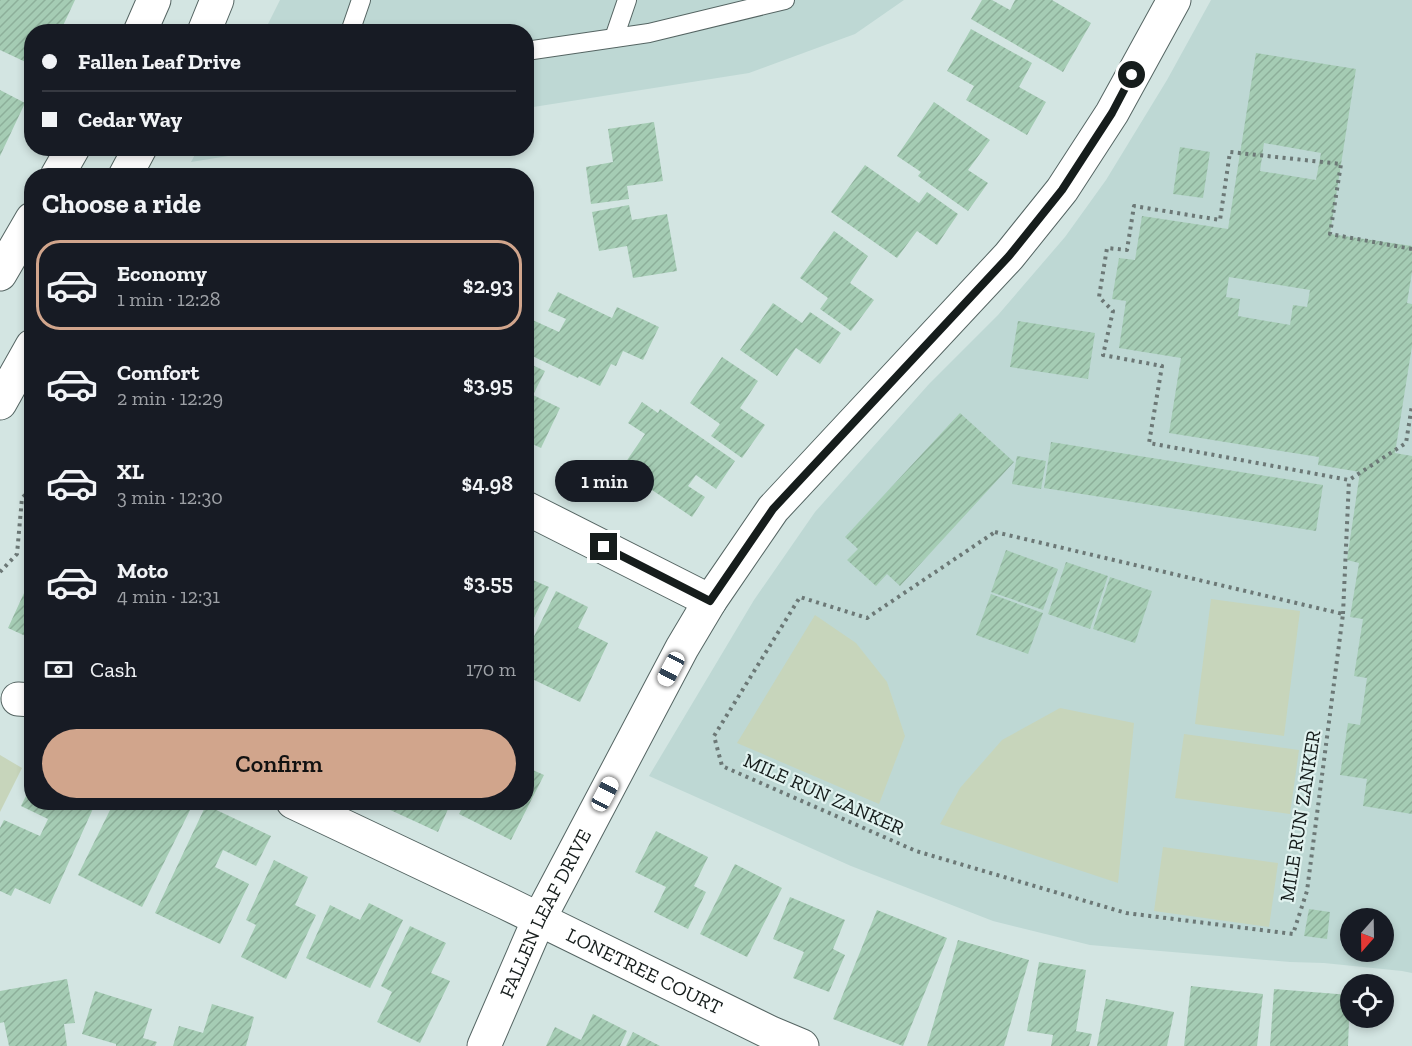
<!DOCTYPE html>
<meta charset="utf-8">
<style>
body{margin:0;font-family:"Zilla Slab",serif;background:#20242c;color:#f1f3f6;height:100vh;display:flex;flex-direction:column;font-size:22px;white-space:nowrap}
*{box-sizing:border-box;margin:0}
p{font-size:20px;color:#9ea1a6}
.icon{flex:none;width:33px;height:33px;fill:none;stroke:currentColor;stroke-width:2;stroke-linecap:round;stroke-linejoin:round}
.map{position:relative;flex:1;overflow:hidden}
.drawer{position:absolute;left:24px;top:168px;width:510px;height:642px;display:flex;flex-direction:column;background:#171b24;border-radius:24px;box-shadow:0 3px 9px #0003}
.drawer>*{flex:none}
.top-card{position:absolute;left:24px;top:24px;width:510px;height:132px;border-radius:24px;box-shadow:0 3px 9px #0003;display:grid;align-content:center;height:132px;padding:0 18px;background:#171b24}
.needle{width:39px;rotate:200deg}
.controls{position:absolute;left:1340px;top:908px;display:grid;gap:12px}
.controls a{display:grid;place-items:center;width:54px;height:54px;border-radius:50%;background:#171b24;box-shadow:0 3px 9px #0003;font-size:30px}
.end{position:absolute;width:27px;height:27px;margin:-14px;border:8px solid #161d1c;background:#fff;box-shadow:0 0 0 3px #fff}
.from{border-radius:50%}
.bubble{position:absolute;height:42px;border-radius:21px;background:#171b24;box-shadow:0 3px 9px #0003;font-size:20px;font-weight:600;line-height:42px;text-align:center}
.car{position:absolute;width:18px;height:36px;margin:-18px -9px;border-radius:8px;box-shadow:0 0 4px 2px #0007;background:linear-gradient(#fff 24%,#345 0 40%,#fff 0 76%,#345 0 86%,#fff 0)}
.top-card b{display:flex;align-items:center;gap:21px;height:57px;font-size:22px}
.top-card b+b{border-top:2px solid #363941}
.top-card i{width:15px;height:15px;background:#f1f3f6}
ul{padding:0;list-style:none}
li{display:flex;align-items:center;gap:18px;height:90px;margin:0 12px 9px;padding:0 6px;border:3px solid transparent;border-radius:24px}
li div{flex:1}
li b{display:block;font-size:22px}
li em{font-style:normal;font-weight:600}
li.current{border-color:#d1a58c}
li>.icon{width:54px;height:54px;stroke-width:1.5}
h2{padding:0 18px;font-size:27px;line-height:72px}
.pay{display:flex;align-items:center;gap:15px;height:66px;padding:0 18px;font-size:22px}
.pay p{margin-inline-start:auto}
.cta{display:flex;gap:12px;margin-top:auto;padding:12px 18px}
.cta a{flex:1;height:69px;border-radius:36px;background:#d1a58c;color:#111;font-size:24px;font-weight:600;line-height:69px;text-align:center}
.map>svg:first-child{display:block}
</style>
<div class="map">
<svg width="1412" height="1046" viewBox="0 0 1412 1046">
<defs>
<pattern id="building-hatch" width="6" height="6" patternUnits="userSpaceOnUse" patternTransform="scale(1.5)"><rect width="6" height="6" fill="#a5ccb4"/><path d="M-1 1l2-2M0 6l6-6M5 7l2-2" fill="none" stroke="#8daf9a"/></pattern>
</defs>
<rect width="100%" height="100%" fill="#d3e5e2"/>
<g fill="#bed8d4" fill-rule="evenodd">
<polygon points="280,0 904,0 855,34 749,73 527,108 526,32 264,32"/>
<path d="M1211 0H1412V973L1402 971 1324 963 1290 962 1090 945 993 921 851 866 649 776 754 600 815 512 929 384 998 315 1065 237 1106 180 1167 80ZM1350 918H1383V951H1350Z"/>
<polygon points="198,149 198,148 272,149 191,162"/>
</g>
<g fill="#c7d5bb">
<polygon points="1211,599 1300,611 1284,736 1195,724"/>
<polygon points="815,615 856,643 887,682 905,736 879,804 737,743"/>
<polygon points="1060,708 1134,723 1118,883 940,824 960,788 1002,740"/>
<polygon points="1184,734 1299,750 1290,814 1175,798"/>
<polygon points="0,755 22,768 0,812"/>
<polygon points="1163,847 1278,863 1269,927 1154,911"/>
</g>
<g fill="url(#building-hatch)" fill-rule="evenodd">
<polygon points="0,0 75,0 60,32 32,32 32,65 0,50"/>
<polygon points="982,0 992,0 1010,10 1015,0 1052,0 1091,23 1063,72 971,19"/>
<polygon points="971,29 1032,63 1019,87 1046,102 1027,135 966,100 974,86 947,71"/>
<path d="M1256 53 1356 69 1330 234 1412 246V272L1407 303 1412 304V346L1395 453 1412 456V814L1363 806 1367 779 1340 775 1348 723 1360 725 1367 678 1354 676 1363 619 1350 617 1359 563 1347 560 1360 472 1318 465 1319 457 1169 433 1181 358 1119 348 1126 301 1112 299 1119 258 1135 260 1142 216 1228 229ZM1264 143 1321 153 1316 180 1260 171ZM1229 277 1310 290 1307 307 1293 305 1290 325 1238 316 1240 299 1226 297Z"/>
<polygon points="0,90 25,103 0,156"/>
<polygon points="934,102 990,140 968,170 988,183 968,211 918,176 921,172 897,156"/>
<polygon points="654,122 663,181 627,186 629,199 591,204 586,167 613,162 608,129"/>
<polygon points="1180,147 1210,152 1203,198 1173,194"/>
<polygon points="865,165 919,203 927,192 958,214 937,245 917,231 897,258 831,212"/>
<polygon points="629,205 632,220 667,214 677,271 633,278 627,246 599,251 592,212"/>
<polygon points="834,231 868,256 850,283 874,300 851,331 820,309 828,298 800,278"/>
<polygon points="558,292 612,318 617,307 659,327 643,360 623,351 616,366 611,364 600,386 579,376 578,378 526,353 526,317 559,332 566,319 548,311"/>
<polygon points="773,303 802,323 810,312 841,333 820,364 796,348 777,376 740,350"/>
<polygon points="1018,321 1095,333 1088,379 1010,367"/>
<polygon points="722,357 758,381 740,408 765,425 742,458 711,436 720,424 690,403"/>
<polygon points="526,362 545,371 533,395 560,408 541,448 526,441"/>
<polygon points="642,402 658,413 660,409 735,461 716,489 696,475 688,486 705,497 692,517 621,469 645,434 628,423"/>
<polygon points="960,413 1014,462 900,586 887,574 876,586 847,560 858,549 845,537"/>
<polygon points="1051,442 1323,485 1316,531 1044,488"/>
<polygon points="1017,456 1046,461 1041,489 1012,484"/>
<polygon points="1006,550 1058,569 1043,610 991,592"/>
<polygon points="1066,562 1108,576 1090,629 1048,614"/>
<polygon points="32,563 32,639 8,628 30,580 25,578"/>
<polygon points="526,577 549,587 526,634"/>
<polygon points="1110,577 1152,591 1135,643 1093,629"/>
<polygon points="556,591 588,607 578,628 608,643 580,702 526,676 526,653"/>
<polygon points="991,594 1043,613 1028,654 976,635"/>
<polygon points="526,767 544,775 511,840 459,814 465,802 526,802"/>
<polygon points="32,784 32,802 96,802 50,904 15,888 11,896 0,891 0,828 4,820 40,836 48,819 21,806"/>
<polygon points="114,802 194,802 142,907 78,875"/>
<polygon points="373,802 451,802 438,832"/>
<polygon points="206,805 271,836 256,866 223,850 215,867 249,884 220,944 155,913"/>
<polygon points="656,831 708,857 694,886 706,892 688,929 654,912 666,887 635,872"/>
<polygon points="274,860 308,877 295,905 316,915 286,979 241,957 256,925 246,920"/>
<polygon points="735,864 782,888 747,957 700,934"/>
<polygon points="790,897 845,920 833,949 845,955 829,992 793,978 804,952 773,939"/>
<polygon points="369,903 403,920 370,988 306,958 330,905 360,920"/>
<polygon points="1309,909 1330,912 1327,939 1304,936"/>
<polygon points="877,910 947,938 903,1046 833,1019"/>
<polygon points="410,926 446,943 431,973 450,981 420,1043 377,1022 392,992 381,986"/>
<polygon points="958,940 1029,960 1004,1046 927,1046"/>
<polygon points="1039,962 1086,970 1076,1031 1092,1034 1089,1046 1051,1046 1053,1035 1027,1031"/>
<polygon points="67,979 75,1023 64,1024 67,1046 9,1046 4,1022 0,1023 0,991"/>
<polygon points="1191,986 1263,994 1257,1046 1184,1046"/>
<polygon points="1274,989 1350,995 1348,1046 1270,1046"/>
<polygon points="95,991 152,1009 143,1038 157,1042 155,1046 116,1046 116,1044 82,1034"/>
<polygon points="1106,999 1174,1012 1167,1046 1097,1046"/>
<polygon points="212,1004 254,1017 246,1046 173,1046 179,1026 203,1033"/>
<polygon points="593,1014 627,1031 620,1046 546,1046 555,1027 581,1040"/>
<polygon points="633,1032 660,1046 626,1046"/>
</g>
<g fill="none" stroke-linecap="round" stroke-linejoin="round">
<defs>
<g id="service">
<polyline points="350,32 361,0"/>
<polyline points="614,38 627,0"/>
<polyline points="526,51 649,33 785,0"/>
</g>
<g id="minor">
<polyline points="526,508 710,601"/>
<polyline points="18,699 32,700"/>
<path id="s1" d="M293 802 504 902 771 1033 802 1046"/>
</g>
<g id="tertiary">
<path id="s2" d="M484 1046 539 919 682 648 710 601 773 509 1009 256 1062 190 1112 113 1174 0"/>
</g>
<g id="primary">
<polyline points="140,32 154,0"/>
<polyline points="204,32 217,0"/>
<polyline points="57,176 73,148"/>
<polyline points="125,176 140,148"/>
<polyline points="0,274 32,219"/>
<polyline points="0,403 32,346"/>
</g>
</defs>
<use href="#service" stroke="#556563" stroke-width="20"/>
<use href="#minor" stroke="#556563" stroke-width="35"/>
<use href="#tertiary" stroke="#556563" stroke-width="35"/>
<use href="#primary" stroke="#556563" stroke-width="35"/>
<g stroke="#6c7876" stroke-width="4" stroke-dasharray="3 4.5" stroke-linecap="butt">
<polyline points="1412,249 1330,234 1341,164 1230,152 1220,220 1134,206 1127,250 1107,248 1099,297 1113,311 1103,355 1162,366 1149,443 1349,480 1406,443 1412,405"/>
<polygon points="995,532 1343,614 1307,891 1293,934 1126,913 916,851 722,766 714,736 800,597 867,618"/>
<polyline points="0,572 17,554 22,498 32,488"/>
<polyline points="1343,614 1349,480"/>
</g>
<use href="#service" stroke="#fff" stroke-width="18"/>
<use href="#minor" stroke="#fff" stroke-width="33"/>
<use href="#tertiary" stroke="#fff" stroke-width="33"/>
<use href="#primary" stroke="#fff" stroke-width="33"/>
</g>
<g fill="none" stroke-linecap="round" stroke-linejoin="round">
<polyline stroke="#161d1c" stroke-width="8" points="604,547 710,601 773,509 1009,256 1062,190 1112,113 1132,75"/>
</g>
<g text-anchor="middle" stroke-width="4.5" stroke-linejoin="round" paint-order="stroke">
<g font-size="20" fill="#161d1c" stroke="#e0f2ef">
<text transform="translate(824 794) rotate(24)" y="7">MILE RUN ZANKER</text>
<text transform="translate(1300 816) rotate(-81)" y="7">MILE RUN ZANKER</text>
<text dy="7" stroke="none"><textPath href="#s2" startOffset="146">FALLEN LEAF DRIVE</textPath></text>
<text dy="7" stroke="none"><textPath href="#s1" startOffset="390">LONETREE COURT</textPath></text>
</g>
</g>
</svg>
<div class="controls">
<a><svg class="needle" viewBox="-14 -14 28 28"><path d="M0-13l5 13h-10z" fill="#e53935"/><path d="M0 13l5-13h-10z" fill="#9ea1a6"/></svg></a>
<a><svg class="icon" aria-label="locate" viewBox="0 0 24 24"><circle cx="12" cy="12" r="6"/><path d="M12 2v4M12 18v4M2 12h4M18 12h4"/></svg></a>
</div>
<i class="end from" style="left:1132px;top:75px"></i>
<i class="end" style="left:604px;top:547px"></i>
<div class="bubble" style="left:555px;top:460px;width:99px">1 min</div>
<i class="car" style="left:671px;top:669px;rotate:208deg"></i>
<i class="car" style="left:605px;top:794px;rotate:28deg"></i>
<div class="top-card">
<b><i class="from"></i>Fallen Leaf Drive</b>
<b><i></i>Cedar Way</b>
</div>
<section class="drawer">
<h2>Choose a ride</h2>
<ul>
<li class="current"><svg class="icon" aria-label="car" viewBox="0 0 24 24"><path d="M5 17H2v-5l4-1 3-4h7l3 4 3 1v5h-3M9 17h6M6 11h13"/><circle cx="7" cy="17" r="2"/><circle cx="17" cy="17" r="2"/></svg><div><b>Economy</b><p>1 min · 12:28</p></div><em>$2.93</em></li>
<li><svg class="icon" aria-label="car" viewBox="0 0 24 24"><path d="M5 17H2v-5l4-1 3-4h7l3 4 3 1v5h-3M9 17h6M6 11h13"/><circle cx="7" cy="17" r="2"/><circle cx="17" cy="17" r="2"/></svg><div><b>Comfort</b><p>2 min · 12:29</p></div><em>$3.95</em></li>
<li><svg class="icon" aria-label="car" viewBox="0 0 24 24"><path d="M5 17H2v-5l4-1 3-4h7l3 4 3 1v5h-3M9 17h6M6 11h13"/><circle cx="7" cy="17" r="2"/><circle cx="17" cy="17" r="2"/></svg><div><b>XL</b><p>3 min · 12:30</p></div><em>$4.98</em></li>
<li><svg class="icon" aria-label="car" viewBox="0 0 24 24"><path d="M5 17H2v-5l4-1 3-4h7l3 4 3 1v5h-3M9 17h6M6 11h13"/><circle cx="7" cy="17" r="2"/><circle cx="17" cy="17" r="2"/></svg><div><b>Moto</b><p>4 min · 12:31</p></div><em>$3.55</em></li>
</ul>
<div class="pay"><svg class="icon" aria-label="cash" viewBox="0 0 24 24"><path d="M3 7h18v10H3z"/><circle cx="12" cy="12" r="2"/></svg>Cash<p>170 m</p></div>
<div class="cta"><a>Confirm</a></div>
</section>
</div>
